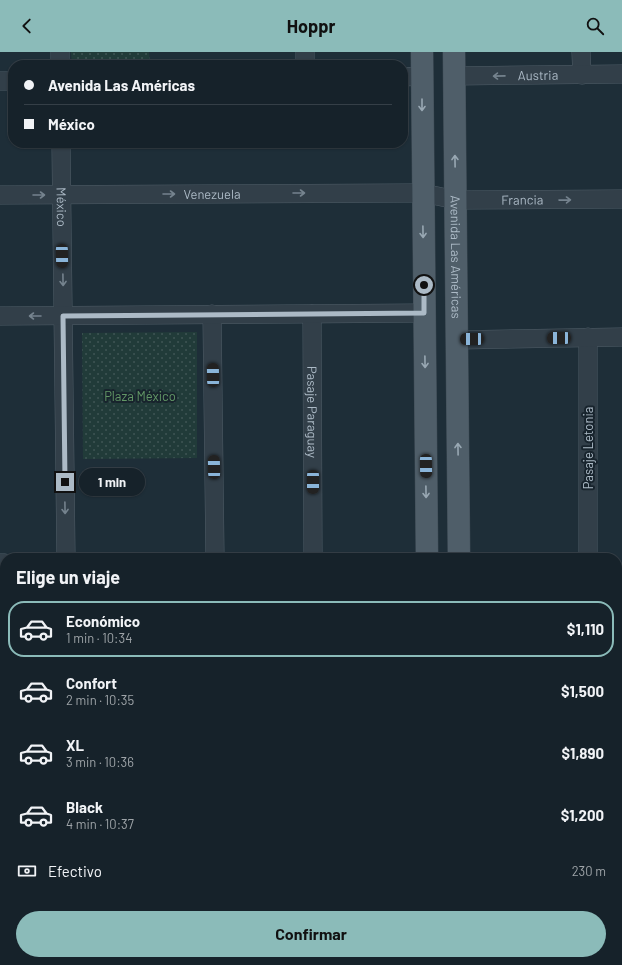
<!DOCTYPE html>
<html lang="es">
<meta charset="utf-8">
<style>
body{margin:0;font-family:Barlow,sans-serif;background:#232f36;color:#f1f3f6;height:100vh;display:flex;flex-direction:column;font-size:15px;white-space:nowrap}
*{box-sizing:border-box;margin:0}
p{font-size:13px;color:#9ea4a8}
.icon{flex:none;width:22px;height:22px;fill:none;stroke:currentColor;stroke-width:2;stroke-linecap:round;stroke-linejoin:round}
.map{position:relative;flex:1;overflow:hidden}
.side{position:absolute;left:0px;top:501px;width:622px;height:412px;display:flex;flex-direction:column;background:#16222a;border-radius:16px 16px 0 0;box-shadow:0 1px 3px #0004,0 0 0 1px #353f47}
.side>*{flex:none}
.hud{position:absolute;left:8px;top:8px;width:400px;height:88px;border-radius:16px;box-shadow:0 1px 3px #0004,0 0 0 1px #353f47;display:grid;align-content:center;height:88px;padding:0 16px;background:#16222a}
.end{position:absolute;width:18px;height:18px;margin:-9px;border:5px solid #acbac6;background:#111;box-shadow:0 0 0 2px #111}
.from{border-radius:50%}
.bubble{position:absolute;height:28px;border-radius:14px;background:#16222a;box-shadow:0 1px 3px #0004,0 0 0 1px #353f47;font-size:13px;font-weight:700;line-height:28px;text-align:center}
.car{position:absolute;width:12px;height:24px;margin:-12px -6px;border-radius:5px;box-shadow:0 0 3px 1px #0007;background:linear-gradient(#222 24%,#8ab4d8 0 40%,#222 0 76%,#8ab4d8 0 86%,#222 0)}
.hud b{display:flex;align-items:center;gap:14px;height:38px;font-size:15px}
.hud b+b{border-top:1px solid #353f47}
.hud i{width:10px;height:10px;background:#f1f3f6}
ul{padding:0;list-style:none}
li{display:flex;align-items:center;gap:12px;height:56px;margin:0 8px 6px;padding:0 8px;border:2px solid transparent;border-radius:16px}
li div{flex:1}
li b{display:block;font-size:15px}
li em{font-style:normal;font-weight:700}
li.on{border-color:#8bbbb9}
li>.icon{width:36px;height:36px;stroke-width:1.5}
h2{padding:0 16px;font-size:18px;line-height:48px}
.pay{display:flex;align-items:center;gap:10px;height:44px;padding:0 16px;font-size:15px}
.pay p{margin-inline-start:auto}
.cta{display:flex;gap:8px;margin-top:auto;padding:8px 16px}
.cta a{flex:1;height:46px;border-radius:24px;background:#8bbbb9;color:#111;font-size:16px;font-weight:700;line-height:46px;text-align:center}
header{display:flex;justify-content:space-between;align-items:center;height:52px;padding:0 16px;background:#8bbbb9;color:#111;font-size:18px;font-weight:700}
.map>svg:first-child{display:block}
</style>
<header><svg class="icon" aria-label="back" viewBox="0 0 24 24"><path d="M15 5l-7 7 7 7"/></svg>Hoppr<svg class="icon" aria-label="search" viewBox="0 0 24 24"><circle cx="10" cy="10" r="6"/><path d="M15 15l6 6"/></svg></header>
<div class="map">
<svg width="622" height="913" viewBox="0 0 622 913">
<defs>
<pattern id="park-dots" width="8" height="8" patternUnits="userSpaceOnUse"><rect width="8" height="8" fill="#213b39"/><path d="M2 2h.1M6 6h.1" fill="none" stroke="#3f5554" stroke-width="1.8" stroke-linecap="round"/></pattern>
</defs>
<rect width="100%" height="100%" fill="#1e2e38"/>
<g fill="url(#park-dots)">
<polygon points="71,0 149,0 150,13 72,13"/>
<polygon points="197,280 197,406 83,407 82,281"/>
<rect x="358" y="908" width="52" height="5"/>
</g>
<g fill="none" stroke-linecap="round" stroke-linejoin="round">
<defs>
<g id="minor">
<polyline points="60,0 60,13"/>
<polyline points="305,0 305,13"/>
<polyline points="581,0 582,23"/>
<path id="s1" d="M455 24 622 22"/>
<polyline points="403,25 422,24"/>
<polyline points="0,29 13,29"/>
<path id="s2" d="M61 91 66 506"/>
<path id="s3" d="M0 143 412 141H423L456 148 622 147"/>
<polyline points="212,262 215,506"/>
<path id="s4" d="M312 262 313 506"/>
<polyline points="0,264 424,261"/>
<polyline points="588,285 588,506"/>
<polyline points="457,288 622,285"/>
<polyline points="0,511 5,511"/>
<polyline points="617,535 622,535"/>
<polyline points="0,621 5,621"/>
<polyline points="617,661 622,661"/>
<polyline points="617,784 622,784"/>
<polyline points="0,876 5,876"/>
<polyline points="8,908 8,913"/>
<polyline points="350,908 350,913"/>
</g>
<g id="primary">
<polyline points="422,0 427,506"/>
<path id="s5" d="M454 0 459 506"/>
<polyline points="431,908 431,913"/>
<polyline points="463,908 463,913"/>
</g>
</defs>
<use href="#minor" stroke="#4f5d67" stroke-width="19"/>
<use href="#primary" stroke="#3e4b55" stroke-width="23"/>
<use href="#minor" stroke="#323f49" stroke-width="18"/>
<use href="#primary" stroke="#4f5e69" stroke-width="22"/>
</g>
<defs><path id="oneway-shaft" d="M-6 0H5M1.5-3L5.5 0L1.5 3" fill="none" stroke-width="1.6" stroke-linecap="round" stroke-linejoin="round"/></defs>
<g stroke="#75838e">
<use href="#oneway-shaft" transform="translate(499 24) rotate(179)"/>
<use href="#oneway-shaft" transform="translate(299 141)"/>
<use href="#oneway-shaft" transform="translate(169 142)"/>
<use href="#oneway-shaft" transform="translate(39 143)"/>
<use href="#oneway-shaft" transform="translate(565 148) rotate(-1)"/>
<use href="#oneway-shaft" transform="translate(63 228) rotate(89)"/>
<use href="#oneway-shaft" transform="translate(35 264) rotate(180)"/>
<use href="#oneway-shaft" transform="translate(65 456) rotate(89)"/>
</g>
<g stroke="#99a8b3">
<use href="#oneway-shaft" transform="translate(422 53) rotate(90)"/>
<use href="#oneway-shaft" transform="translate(455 109) rotate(-91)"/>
<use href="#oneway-shaft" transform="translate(423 180) rotate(89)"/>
<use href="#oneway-shaft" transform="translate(425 310) rotate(89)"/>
<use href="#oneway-shaft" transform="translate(458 397) rotate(-91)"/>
<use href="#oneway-shaft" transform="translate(426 440) rotate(89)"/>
</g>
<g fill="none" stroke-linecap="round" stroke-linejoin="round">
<polyline stroke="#acbac6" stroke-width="5" points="65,430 63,264 424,261 424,233"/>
</g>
<g text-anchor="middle" stroke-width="4" stroke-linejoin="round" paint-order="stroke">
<g font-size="13" fill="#acbac6" stroke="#18242d">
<text dy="5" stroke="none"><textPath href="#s1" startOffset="83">Austria</textPath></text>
<text dy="5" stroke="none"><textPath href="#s3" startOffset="212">Venezuela</textPath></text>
<text dy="5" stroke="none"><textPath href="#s3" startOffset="523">Francia</textPath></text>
<text dy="5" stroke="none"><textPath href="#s2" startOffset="64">México</textPath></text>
<text dy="5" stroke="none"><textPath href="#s5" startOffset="205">Avenida Las Américas</textPath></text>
<text dy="5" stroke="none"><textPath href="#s4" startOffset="98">Pasaje Paraguay</textPath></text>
<text transform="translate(588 396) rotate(-90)" y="5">Pasaje Letonia</text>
</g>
<g font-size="13" fill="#629766" stroke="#18242d">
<text x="140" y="349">Plaza México</text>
</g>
</g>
</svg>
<i class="end from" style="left:424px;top:233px"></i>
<i class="end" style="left:65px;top:430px"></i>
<div class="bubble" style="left:79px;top:416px;width:66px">1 min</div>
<i class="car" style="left:62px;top:204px;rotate:179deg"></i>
<i class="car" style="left:559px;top:286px;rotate:269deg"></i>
<i class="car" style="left:472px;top:287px;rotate:269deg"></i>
<i class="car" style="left:213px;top:323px;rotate:359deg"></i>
<i class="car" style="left:426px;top:414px;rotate:179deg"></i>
<i class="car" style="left:214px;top:415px;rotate:359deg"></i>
<i class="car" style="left:313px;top:430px;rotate:180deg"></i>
<div class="hud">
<b><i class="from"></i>Avenida Las Américas</b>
<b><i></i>México</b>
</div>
<section class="side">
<h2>Elige un viaje</h2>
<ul>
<li class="on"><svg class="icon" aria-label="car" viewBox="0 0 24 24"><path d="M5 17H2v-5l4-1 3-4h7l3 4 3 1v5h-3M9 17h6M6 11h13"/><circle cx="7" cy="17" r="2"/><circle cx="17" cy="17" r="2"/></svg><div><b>Económico</b><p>1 min · 10:34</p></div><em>$1,110</em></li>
<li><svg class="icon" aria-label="car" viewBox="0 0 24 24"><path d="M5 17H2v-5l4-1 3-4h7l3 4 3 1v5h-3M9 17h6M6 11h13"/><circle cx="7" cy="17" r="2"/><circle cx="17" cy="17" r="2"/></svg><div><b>Confort</b><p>2 min · 10:35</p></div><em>$1,500</em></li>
<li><svg class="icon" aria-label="car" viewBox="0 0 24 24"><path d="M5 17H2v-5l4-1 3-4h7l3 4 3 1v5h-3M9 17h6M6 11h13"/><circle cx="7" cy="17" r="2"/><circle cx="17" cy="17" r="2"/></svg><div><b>XL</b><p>3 min · 10:36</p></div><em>$1,890</em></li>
<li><svg class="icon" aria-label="car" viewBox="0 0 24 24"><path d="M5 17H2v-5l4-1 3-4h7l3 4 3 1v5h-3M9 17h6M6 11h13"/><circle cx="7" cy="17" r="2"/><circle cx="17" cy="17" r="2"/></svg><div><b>Black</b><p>4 min · 10:37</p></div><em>$1,200</em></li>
</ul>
<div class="pay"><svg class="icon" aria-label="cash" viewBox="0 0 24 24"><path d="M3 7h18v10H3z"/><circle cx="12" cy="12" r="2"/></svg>Efectivo<p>230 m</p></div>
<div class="cta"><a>Confirmar</a></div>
</section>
</div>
